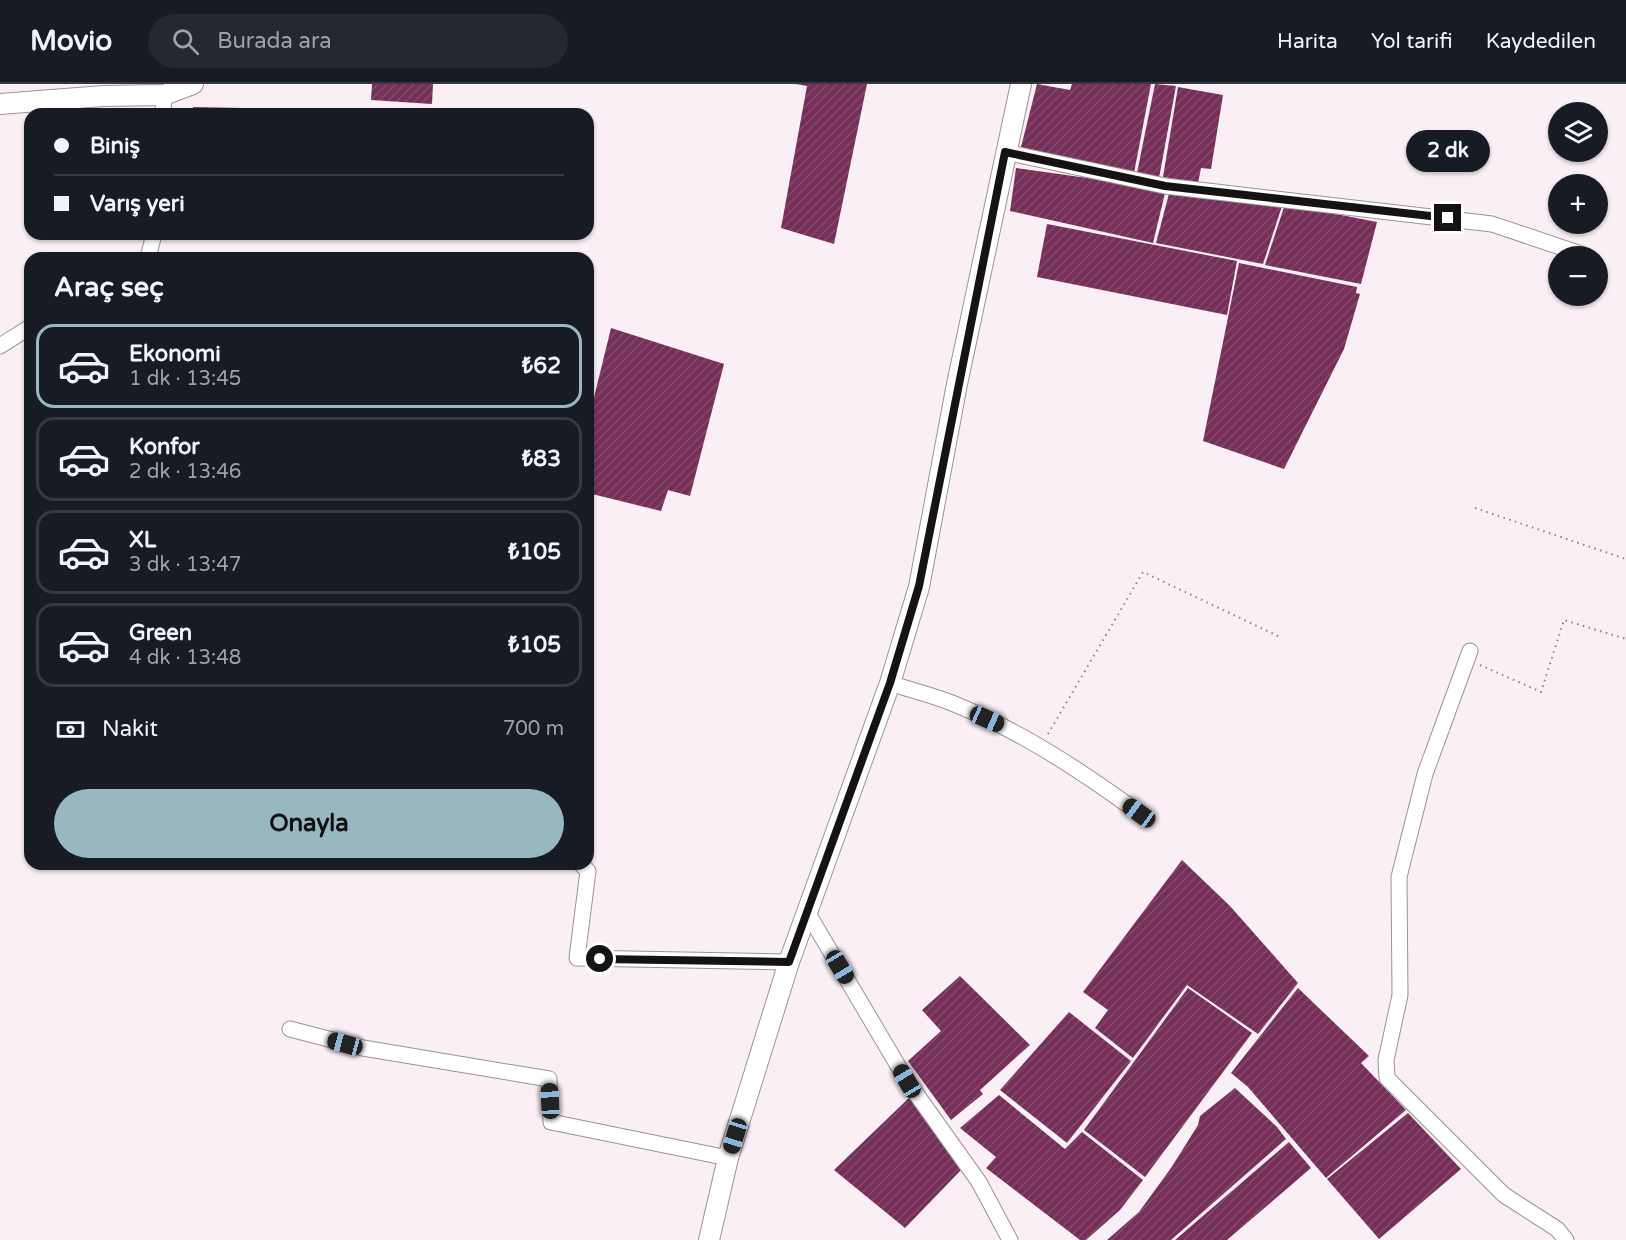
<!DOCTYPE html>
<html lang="tr">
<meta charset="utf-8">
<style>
body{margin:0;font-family:"Varela Round",sans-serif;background:#242831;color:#f1f3f6;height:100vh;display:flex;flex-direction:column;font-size:22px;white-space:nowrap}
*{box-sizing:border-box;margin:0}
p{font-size:20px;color:#9ea1a6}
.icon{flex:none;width:33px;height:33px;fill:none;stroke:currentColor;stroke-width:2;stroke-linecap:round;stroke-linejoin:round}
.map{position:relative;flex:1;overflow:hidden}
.sheet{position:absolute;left:24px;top:168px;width:570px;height:618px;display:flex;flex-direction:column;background:#171b24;border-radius:18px;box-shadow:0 2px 4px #0004}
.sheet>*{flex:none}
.banner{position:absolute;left:24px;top:24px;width:570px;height:132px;border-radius:18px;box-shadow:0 2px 4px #0004;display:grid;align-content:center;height:132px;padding:0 30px;background:#171b24}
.controls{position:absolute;left:1548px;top:18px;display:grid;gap:12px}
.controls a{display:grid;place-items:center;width:60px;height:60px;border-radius:50%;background:#171b24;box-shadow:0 2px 4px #0004;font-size:30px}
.end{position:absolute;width:27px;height:27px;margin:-14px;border:8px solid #151213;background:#fff;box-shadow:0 0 0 3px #fff}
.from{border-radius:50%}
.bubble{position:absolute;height:42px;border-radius:21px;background:#171b24;box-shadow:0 2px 4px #0004;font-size:20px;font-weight:800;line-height:42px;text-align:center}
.car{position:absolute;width:18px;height:36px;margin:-18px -9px;border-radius:8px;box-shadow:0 0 4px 2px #0007;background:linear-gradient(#222 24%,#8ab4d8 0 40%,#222 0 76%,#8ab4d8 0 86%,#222 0)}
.banner b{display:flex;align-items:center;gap:21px;height:57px;font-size:22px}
.banner b+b{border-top:2px solid #363941}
.banner i{width:15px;height:15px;background:#f1f3f6}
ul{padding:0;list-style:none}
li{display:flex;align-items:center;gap:18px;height:84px;margin:0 12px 9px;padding:0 18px;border:3px solid #363941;border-radius:18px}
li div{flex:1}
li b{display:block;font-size:22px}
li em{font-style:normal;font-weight:800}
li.on{border-color:#98b7c0}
li>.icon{width:54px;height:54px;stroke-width:1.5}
h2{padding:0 30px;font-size:27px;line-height:72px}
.pay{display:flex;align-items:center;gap:15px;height:66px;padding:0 30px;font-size:22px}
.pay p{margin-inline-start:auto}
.cta{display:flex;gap:12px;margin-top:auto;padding:12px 30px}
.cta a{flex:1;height:69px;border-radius:36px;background:#98b7c0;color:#111;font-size:24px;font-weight:800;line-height:69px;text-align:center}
header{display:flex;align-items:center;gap:36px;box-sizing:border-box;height:84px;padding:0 30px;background:#171b24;border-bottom:2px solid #363941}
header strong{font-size:28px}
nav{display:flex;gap:33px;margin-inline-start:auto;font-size:21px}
.search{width:420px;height:54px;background:#242831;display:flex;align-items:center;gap:15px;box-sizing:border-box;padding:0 21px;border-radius:33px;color:#9ea1a6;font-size:22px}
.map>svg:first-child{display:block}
</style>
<header>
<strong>Movio</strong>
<div class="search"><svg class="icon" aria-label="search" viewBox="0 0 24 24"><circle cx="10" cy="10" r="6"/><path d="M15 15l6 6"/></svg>Burada ara</div>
<nav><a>Harita</a><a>Yol tarifi</a><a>Kaydedilen</a></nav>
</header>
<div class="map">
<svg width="1626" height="1156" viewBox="0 0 1626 1156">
<defs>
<pattern id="building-hatch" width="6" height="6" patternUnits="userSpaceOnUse" patternTransform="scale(1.5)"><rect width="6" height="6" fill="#752f58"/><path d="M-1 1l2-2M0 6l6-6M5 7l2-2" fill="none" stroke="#834a6b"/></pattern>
</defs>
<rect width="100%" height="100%" fill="#f9eff4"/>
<g fill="url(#building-hatch)">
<polygon points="372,0 433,0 432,20 371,16"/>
<polygon points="796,0 867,0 834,160 781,144 807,2"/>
<polygon points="1037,0 1070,6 1072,0 1151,0 1134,89 1021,63"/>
<polygon points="1155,0 1176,2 1159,94 1137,89"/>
<polygon points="1178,3 1223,11 1211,85 1201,84 1198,99 1163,93"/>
<polygon points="193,23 242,24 242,30 192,30"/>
<polygon points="1016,84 1166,105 1153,159 1010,127"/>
<polygon points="1170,106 1283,119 1263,180 1156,159"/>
<polygon points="1285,120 1377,138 1361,200 1265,181"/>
<polygon points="1047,140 1237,177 1227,231 1037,193"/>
<polygon points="1239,179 1357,203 1356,209 1360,210 1344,265 1284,385 1203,357"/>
<polygon points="611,244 724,280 690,412 668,406 661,427 588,409 588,338"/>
<polygon points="1182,776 1230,822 1298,899 1258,950 1187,901 1133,974 1095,944 1108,926 1083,908"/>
<polygon points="960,892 1030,961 980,1006 983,1010 951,1036 908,977 941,947 922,926"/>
<polygon points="1188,904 1252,949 1145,1093 1084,1046"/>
<polygon points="1298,904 1369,972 1361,979 1406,1026 1326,1094 1248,1003 1231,989"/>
<polygon points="1069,928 1131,977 1067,1059 1000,1006"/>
<polygon points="1235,1004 1277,1043 1286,1055 1171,1156 1107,1156 1139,1128 1171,1084 1198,1041 1200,1032"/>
<polygon points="999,1011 1065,1065 1082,1048 1143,1096 1120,1126 1086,1156 1080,1156 986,1084 996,1073 960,1044"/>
<polygon points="911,1012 963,1084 905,1144 834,1086"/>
<polygon points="1408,1029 1461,1085 1379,1155 1327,1095"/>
<polygon points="1289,1058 1311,1084 1227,1156 1175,1156"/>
</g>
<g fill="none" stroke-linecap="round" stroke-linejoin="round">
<defs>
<g id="minor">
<polyline points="163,30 164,11"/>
<polyline points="1005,68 1165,102 1492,140 1587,172"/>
<polyline points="148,174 154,150"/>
<polyline points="0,262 30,243"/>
<polyline points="1470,567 1425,690 1399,793 1400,911 1386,976 1387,994 1504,1111 1557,1145 1566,1156"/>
<path d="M890 599C910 606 932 611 952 619 1019 646 1080 686 1139 729"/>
<polyline points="581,780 588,787 577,874 789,878"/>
<polyline points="806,826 907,997 979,1098 1010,1156"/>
<polyline points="290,945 363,964 549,995 551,1038 728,1074"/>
</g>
<g id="tertiary">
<polyline points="0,20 103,12 164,11 193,0"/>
<polyline points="709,1156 728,1074 789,878 890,599 919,503 957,300 1021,0"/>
</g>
</defs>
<use href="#minor" stroke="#9c9397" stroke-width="17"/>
<use href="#tertiary" stroke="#9c9397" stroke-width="22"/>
<g stroke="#8b8487" stroke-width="2" stroke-dasharray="1.5 4.5" stroke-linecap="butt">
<polyline points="1475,424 1626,475"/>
<polyline points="1480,581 1541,608 1564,536 1626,555"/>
<polyline points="1048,650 1143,488 1280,553"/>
</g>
<use href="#minor" stroke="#fff" stroke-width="15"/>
<use href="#tertiary" stroke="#fff" stroke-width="20"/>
</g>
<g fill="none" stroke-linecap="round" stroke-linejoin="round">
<polyline stroke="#151213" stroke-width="8" points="600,875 789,878 890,599 919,502 1005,68 1165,102 1448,134"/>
</g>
</svg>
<div class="controls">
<a><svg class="icon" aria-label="layers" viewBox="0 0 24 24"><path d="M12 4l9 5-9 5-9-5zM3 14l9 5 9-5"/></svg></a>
<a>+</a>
<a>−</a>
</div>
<i class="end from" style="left:600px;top:875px"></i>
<i class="end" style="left:1448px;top:134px"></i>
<div class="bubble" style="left:1406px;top:46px;width:84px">2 dk</div>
<i class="car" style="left:987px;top:635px;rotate:114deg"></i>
<i class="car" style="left:1139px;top:729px;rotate:306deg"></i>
<i class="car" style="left:840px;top:883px;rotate:149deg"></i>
<i class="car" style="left:345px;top:960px;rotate:285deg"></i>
<i class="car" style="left:907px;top:997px;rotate:329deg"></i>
<i class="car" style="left:550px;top:1017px;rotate:357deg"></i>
<i class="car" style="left:735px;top:1052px;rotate:197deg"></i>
<div class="banner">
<b><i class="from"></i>Biniş</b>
<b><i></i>Varış yeri</b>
</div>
<section class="sheet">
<h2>Araç seç</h2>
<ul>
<li class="on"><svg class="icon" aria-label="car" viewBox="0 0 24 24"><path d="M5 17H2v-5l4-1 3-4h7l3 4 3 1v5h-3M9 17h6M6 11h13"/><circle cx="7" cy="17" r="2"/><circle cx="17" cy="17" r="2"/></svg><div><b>Ekonomi</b><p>1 dk · 13:45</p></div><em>₺62</em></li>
<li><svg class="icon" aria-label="car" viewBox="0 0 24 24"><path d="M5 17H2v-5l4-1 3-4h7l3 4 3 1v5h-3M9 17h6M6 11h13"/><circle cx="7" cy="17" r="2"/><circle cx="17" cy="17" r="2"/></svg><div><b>Konfor</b><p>2 dk · 13:46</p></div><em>₺83</em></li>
<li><svg class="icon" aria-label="car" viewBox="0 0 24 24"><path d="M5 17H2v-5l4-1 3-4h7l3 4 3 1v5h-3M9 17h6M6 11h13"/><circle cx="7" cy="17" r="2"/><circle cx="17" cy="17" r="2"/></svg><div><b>XL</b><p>3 dk · 13:47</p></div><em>₺105</em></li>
<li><svg class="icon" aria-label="car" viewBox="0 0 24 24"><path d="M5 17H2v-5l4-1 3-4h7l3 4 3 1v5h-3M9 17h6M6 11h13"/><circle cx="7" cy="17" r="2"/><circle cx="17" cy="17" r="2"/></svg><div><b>Green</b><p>4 dk · 13:48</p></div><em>₺105</em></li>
</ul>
<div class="pay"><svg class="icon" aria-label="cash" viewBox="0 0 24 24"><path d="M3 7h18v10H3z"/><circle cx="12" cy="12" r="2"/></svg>Nakit<p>700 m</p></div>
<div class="cta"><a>Onayla</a></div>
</section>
</div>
